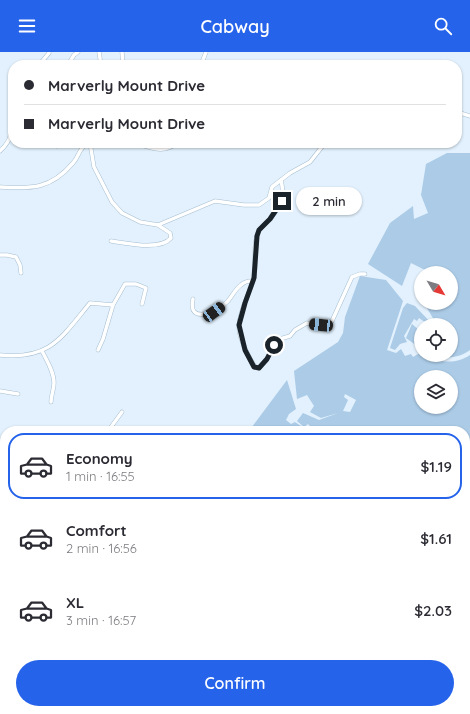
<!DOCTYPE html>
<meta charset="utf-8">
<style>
body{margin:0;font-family:Quicksand,sans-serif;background:#f2f2f3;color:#2b2b33;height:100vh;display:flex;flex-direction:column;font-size:15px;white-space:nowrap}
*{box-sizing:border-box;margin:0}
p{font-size:13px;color:#7c7c81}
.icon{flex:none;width:22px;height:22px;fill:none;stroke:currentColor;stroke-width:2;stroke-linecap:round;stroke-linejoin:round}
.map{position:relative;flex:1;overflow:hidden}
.panel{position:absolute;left:0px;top:374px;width:470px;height:288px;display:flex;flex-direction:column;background:#fff;border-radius:16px 16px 0 0;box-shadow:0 1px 3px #0004}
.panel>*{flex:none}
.guide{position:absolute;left:8px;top:8px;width:454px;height:88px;border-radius:16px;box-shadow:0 1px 3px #0004;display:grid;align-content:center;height:88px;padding:0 16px;background:#fff}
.needle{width:26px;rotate:128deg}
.fabs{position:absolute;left:414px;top:214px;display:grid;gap:8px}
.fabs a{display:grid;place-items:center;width:44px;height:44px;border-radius:50%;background:#fff;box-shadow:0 1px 3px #0004;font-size:20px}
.end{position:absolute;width:18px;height:18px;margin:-9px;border:5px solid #1a222a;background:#fff;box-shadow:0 0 0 2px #fff}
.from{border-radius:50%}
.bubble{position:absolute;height:28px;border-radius:14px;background:#fff;box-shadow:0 1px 3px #0004;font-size:13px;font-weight:600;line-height:28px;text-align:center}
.car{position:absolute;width:12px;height:24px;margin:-12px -6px;border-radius:5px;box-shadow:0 0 3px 1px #0007;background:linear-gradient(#222 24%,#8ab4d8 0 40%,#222 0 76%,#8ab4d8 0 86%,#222 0)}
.guide b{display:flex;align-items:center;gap:14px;height:38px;font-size:15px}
.guide b+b{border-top:1px solid #e1e1e2}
.guide i{width:10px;height:10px;background:#2b2b33}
ul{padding:7px 0 0;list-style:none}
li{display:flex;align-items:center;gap:12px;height:66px;margin:0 8px 6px;padding:0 8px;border:2px solid transparent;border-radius:16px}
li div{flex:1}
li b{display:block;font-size:15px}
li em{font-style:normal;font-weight:600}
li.on{border-color:#2563eb}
li>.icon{width:36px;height:36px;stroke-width:1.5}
.action{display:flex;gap:8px;margin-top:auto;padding:8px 16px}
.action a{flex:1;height:46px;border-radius:24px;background:#2563eb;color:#fff;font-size:16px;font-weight:600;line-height:46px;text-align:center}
header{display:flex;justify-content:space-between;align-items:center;height:52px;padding:0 16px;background:#2563eb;color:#fff;font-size:18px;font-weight:600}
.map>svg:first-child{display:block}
</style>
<header><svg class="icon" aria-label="menu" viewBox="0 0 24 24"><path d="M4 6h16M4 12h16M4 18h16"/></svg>Cabway<svg class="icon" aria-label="search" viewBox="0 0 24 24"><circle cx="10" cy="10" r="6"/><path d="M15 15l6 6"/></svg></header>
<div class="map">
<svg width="470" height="662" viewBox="0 0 470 662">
<rect width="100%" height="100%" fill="#e2f1fd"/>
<g fill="#abcbe7" fill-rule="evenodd">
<path d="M447 101H470V298C459 306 448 307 435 303H451V273H429L419 266 417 269 414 267 404 284 407 290 400 292 395 298 390 296 403 256 407 251 415 254 432 272 434 268 424 251H451V221H431L411 211 402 234 368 212 390 171 413 154 414 167 428 161 421 143 426 112Z"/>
<path d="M360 224 386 228 403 249 387 298 396 301 401 297 405 304 411 302 413 305 418 302C436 308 452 315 470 303V662H308L314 657H465V379H249L287 328 296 357 289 362 286 368 291 372 295 370 307 378 311 375 308 372 304 375 297 369 303 361 319 368 338 361 321 366 310 360 314 354 307 343 297 347 294 319 338 290 343 281 345 265ZM421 325H451V355H421ZM345 342 356 348 350 360 343 359 348 348 344 345Z"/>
<polygon points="412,272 419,278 419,281 421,283 421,297 406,286"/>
<polygon points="11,657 172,657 161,662 7,662"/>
<polygon points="177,657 304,657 293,662 173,662"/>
</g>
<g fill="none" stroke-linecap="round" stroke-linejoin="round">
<defs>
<g id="minor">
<polyline points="99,0 101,13"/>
<polyline points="122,0 123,13"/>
<polyline points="39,13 49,1"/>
<polyline points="68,13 74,3 78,0"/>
<polyline points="201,13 206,0"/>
<polyline points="457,60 470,64"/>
<polyline points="54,91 57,94"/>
<polyline points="90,91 94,115 112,150 122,161 140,170 158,173 215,149 244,153 259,153 269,146 272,135 290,121 310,110 325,91"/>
<path d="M136 91C150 96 164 102 177 91"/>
<path d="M0 99C22 79 5 62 13 40"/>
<path d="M281 128C285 145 281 154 270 167 265 172 260 175 258 181 252 193 257 212 254 226 250 241 240 257 239 273 238 285 249 305 255 315L259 316 267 307 274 293 280 287 290 284 295 278 307 271 321 273 332 269 352 225 360 222H365"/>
<path d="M0 135C32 137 51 137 73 111 80 103 78 97 88 91"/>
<path d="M111 189C126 191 160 199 171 186L170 181 158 173"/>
<polyline points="0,203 7,203 16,205 20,213 21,221"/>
<path d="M193 247C187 273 217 260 227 250 232 245 235 237 241 233 244 230 248 229 252 229"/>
<polyline points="98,298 103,287 113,253 125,232 136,232 146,236 142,252"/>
<path d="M42 299C47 309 54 320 54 331 54 338 51 343 51 350"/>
<path d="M0 303C50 308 61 286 90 251L113 253"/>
<polyline points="0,339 18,342"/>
<polyline points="108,379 122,360"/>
<polyline points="0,399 5,400"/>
<polyline points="0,412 5,437"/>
<polyline points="0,564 5,562"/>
<polyline points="170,662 177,658"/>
<polyline points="304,662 311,657"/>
</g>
</defs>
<use href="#minor" stroke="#a7bed1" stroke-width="4.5"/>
<use href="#minor" stroke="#fff" stroke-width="3.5"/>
</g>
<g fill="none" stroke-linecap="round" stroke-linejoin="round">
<polyline stroke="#1a222a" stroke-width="5" points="274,293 267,307 259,316 254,315 245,298 239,273 245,251 254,226 257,184 259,178 270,167 282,149"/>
</g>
</svg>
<div class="fabs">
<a><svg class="needle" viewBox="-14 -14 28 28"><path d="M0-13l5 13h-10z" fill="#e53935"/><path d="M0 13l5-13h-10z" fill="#7c7c81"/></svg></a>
<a><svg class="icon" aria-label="locate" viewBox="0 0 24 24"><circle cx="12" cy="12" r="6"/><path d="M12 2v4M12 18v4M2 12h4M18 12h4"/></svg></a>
<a><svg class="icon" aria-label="layers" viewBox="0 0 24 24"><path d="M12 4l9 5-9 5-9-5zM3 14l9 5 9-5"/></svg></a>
</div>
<i class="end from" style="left:274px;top:293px"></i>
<i class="end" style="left:282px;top:149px"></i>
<div class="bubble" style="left:296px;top:135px;width:66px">2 min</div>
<i class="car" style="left:214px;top:260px;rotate:54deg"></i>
<i class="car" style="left:321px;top:273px;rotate:276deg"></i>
<div class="guide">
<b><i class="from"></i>Marverly Mount Drive</b>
<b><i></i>Marverly Mount Drive</b>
</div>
<section class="panel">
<ul>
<li class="on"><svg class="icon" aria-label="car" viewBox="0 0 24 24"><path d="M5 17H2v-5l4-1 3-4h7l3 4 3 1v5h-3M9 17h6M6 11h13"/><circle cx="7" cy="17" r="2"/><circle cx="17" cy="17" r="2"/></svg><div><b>Economy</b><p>1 min · 16:55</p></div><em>$1.19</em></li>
<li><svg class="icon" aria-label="car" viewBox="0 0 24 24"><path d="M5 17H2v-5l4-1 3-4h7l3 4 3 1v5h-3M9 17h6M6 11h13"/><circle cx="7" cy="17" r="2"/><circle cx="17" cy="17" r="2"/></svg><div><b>Comfort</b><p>2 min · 16:56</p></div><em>$1.61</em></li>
<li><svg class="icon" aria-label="car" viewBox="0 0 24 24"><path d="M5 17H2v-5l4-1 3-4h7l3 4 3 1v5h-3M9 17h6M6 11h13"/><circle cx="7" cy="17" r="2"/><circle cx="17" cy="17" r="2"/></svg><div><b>XL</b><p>3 min · 16:57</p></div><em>$2.03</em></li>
</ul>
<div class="action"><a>Confirm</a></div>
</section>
</div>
